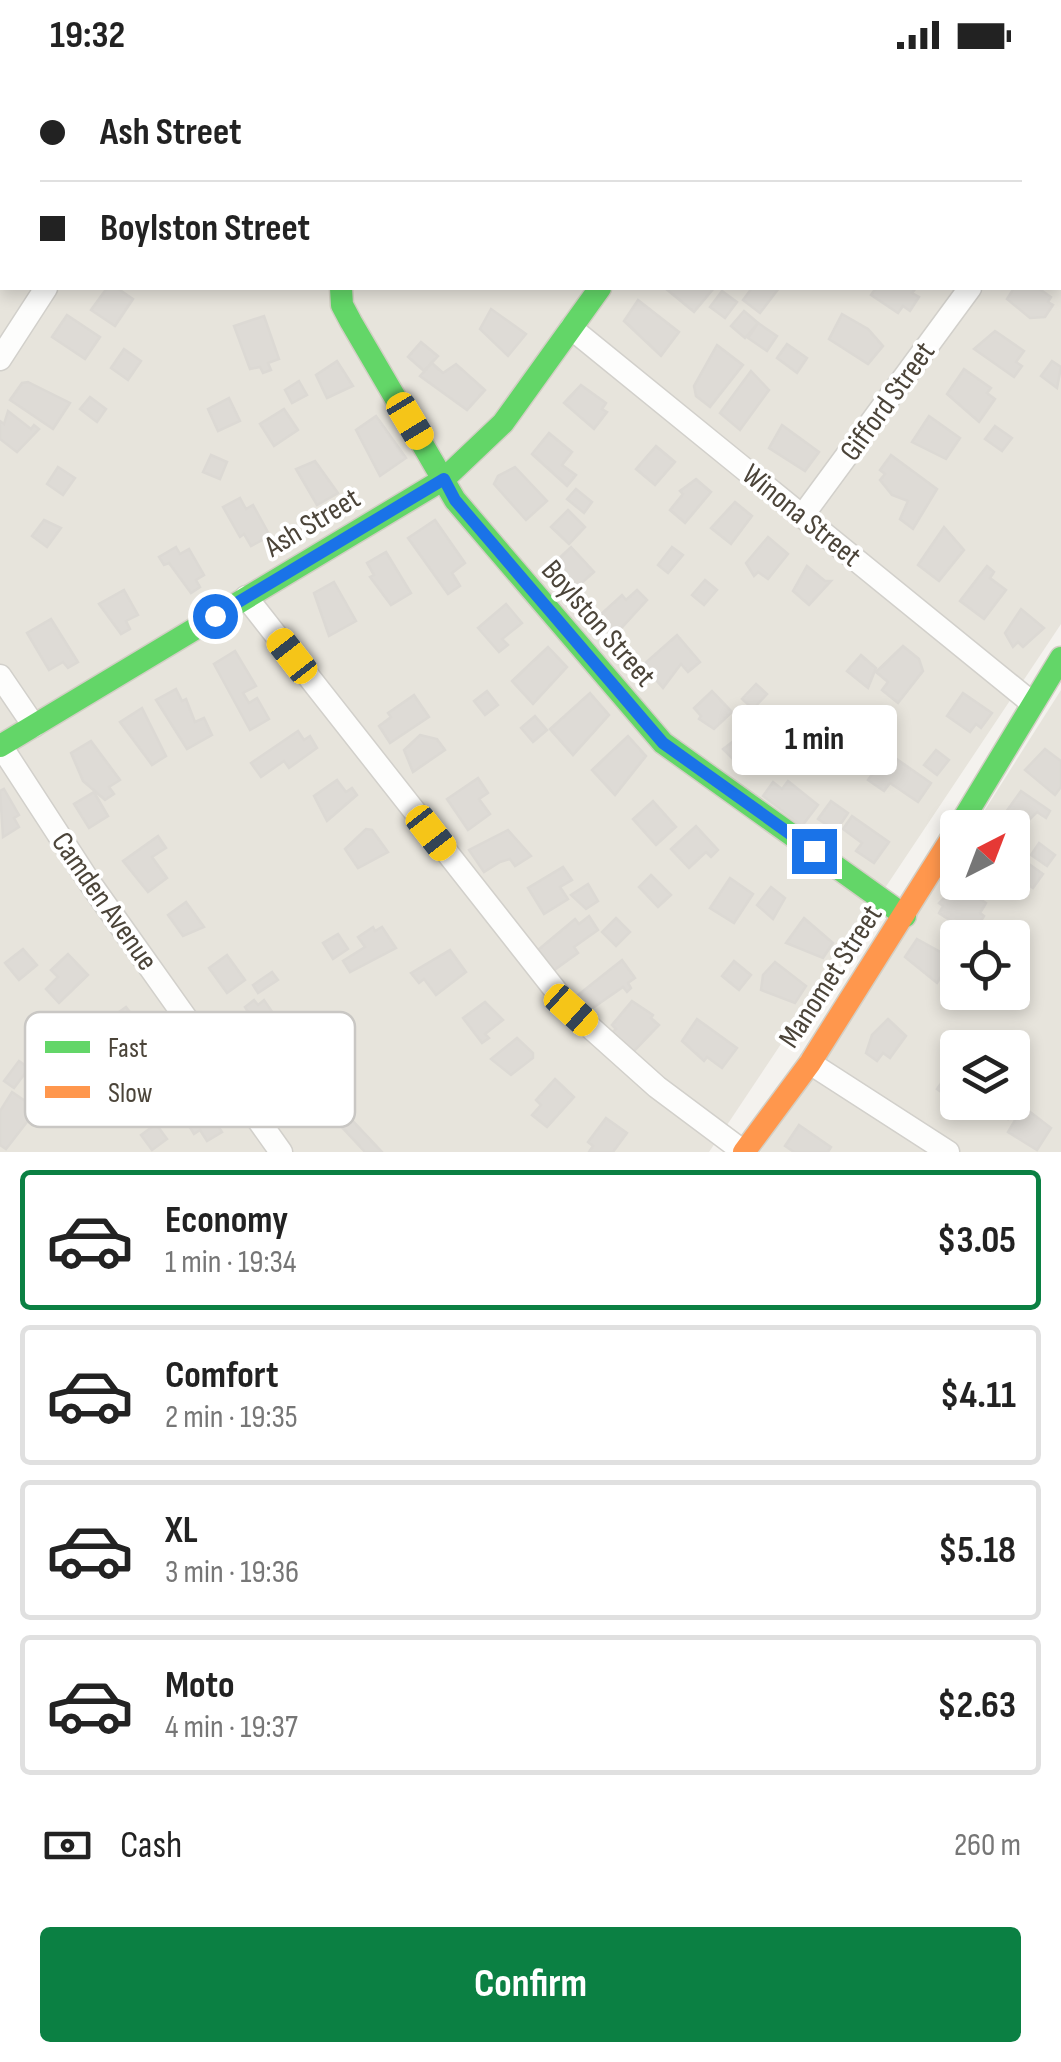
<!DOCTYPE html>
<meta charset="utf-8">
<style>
body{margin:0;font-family:"Sofia Sans Condensed",sans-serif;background:#f2f2f2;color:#222;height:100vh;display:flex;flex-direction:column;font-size:38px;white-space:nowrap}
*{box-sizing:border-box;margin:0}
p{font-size:32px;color:#767676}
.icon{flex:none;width:55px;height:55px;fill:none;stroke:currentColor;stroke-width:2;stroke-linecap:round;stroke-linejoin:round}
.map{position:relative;height:1082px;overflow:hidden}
.panel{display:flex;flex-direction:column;background:#fff;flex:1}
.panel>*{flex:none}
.top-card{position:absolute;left:0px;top:0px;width:1062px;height:220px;box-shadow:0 5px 15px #0003;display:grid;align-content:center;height:220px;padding:0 40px;background:#fff}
.needle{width:65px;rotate:42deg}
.fabs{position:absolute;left:940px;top:740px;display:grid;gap:20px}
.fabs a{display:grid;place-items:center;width:90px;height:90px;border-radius:10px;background:#fff;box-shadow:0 5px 15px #0003;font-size:50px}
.end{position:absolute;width:45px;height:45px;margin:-22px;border:12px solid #1a73e8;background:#fff;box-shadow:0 0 0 5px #fff}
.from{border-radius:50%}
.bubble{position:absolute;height:70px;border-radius:10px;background:#fff;box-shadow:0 5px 15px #0003;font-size:32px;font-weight:700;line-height:70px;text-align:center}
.car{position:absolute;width:30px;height:60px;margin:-30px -15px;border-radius:12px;box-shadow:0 0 8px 2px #0007;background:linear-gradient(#f5c518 24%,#345 0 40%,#f5c518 0 76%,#345 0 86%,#f5c518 0)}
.top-card b{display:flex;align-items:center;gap:35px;height:95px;font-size:38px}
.top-card b+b{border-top:2px solid #e0e0e0}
.top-card i{width:25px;height:25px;background:#222}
ul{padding:18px 0 0;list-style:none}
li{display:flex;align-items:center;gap:30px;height:140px;margin:0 20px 15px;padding:0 20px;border:5px solid #e0e0e0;border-radius:10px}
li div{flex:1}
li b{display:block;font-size:38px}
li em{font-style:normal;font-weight:700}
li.current{border-color:#0b8043}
li>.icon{width:90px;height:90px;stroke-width:1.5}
.pay{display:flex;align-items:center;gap:25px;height:110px;padding:0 40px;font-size:38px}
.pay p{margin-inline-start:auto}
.button{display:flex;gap:20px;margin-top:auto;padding:20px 40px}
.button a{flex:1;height:115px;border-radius:10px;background:#0b8043;color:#fff;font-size:40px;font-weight:700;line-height:115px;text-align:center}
.status{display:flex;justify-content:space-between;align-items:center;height:70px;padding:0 50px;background:#fff;direction:ltr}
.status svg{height:28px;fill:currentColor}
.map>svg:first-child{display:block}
</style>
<div class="status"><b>19:32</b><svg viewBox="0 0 49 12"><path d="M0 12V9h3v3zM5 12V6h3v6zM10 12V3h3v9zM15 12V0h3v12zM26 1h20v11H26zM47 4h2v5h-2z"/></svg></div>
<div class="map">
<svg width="1061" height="1082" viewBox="0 0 1061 1082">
<rect width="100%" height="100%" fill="#f4f2ee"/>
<g fill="#e7e4dc" fill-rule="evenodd">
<path d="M0 0H1061V554L709 1082H0ZM2 2H1060V218H2Z"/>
<path d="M1061 620V1082H760L957 784 958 812H1012V758L974 757ZM958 868H1012V922H958ZM958 978H1012V1032H958Z"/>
</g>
<g fill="#dedbd6" stroke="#dcd9d4" stroke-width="2.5">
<polygon points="107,218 117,218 133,229 115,256 91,240"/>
<polygon points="665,218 714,218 694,242"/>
<polygon points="752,218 779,218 760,243 743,230"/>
<polygon points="876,218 916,218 912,223 919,227 910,241 903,236 898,243 871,225"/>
<polygon points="1014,218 1038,218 1051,227 1048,232 1053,235 1045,247 1030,248 1007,229"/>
<polygon points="722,221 737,232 725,248 710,237"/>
<polygon points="638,230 679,262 661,286 624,251"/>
<polygon points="491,239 526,264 508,286 480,259"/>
<polygon points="744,241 758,253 745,268 731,256"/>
<polygon points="842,244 868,259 883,276 868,294 829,269"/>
<polygon points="67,245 100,267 85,289 52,267"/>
<polygon points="264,246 279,289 268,293 271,300 263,303 260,297 250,299 234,256"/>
<polygon points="758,253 777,266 767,281 748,268"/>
<polygon points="995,261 1024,281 1016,292 1022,296 1014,307 974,279"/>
<polygon points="421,272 438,286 424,301 408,287"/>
<polygon points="787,274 807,288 797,303 777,288"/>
<polygon points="717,275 743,295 710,337 696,326 694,316"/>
<polygon points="124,279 141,291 128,310 111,298"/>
<polygon points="337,291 353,316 327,328 316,305"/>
<polygon points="1052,291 1061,297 1057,318 1041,306"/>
<polygon points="432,293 443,303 456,294 485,320 467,340 420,306"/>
<polygon points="964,299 991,318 987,323 995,329 979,352 947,324"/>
<polygon points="751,301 769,320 740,360 720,343"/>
<polygon points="299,311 307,325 292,333 285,320"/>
<polygon points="28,312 70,333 53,359 10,330 22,313"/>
<polygon points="581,315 606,333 602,339 607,342 594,359 564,333"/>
<polygon points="90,327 106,339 97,352 80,339"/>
<polygon points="229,328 240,351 218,361 208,339"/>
<polygon points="284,339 298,360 274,376 260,354"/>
<polygon points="8,341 31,359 34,355 39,359 17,382 0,369 0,351 4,354"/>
<polygon points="376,346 406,388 380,406 356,360"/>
<polygon points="929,346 960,368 946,389 912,372"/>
<polygon points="782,355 819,382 805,401 769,378"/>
<polygon points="995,356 1012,368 1002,381 985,369"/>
<polygon points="549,363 572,382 562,395 576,405 567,416 532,384"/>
<polygon points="656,376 675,392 655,415 636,399"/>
<polygon points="211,385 227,392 220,409 203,402"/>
<polygon points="891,385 937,419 913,459 900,449 908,431 892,425 880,410 885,404 880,400"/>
<polygon points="315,391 338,423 317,435 296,399"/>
<polygon points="58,397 75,408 63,425 47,414"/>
<polygon points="515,397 547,431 526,450 494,414 498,406"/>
<polygon points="696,409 711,422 685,453 670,440 683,424 680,421"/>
<polygon points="576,419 592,432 584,443 567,429"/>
<polygon points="240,428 246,439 253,435 270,466 251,476 244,464 240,467 223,437"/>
<polygon points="735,432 752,446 731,474 711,458"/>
<polygon points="568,440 585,457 569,474 551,457"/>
<polygon points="44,450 61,458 47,477 32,466"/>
<polygon points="435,450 465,493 452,503 460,516 448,524 408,468"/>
<polygon points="944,457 964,480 939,511 918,495"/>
<polygon points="768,467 788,484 768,509 758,502 754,506 746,493"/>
<polygon points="176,477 180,484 189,479 204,505 196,510 200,517 191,523 169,493 164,495 159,487"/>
<polygon points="571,477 594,502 575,519 552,495"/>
<polygon points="672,477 683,485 668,503 658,495"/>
<polygon points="386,482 411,523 391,535 370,507 374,505 367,493"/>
<polygon points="807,496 825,511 831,511 809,535 793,521"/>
<polygon points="987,496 994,502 990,508 1006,520 984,549 960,531"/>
<polygon points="705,510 717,520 704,535 692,525"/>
<polygon points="334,512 356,551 329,566 314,523"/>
<polygon points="124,520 138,545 126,551 130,559 121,564 99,534"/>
<polygon points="637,520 647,530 616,564 599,546 622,525 626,530"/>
<polygon points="506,534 522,553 502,569 508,575 499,582 478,558"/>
<polygon points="1021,539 1044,558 1023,577 1018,572 1013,577 1005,563"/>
<polygon points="51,549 78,592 68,598 63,592 49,600 27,563"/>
<polygon points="677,565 700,592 688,602 681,594 663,618 643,595"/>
<polygon points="903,576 919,589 923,601 898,633 882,620 888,612 876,602"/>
<polygon points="548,577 567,597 533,634 512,611"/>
<polygon points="235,581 256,616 243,623 249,633 257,628 269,649 250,660 214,594"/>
<polygon points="861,585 876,598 868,618 847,601"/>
<polygon points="756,614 767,624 753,639 742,629"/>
<polygon points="176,619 182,631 186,629 195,652 204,648 212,665 187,679 156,630"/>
<polygon points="487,621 498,635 485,645 474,631"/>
<polygon points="712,621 732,642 714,659 699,649 701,646 694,638"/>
<polygon points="590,623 609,645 573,685 550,659"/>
<polygon points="963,623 992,643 981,658 976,654 970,662 947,646"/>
<polygon points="414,625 429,647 390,673 379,656 391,647 388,643"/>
<polygon points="142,638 166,686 152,695 120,652"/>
<polygon points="796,640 808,652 794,666 781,655"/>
<polygon points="535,646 547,660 533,672 521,658"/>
<polygon points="762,649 772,659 739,695 723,679"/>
<polygon points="298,661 304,670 310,666 317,678 289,698 284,691 261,707 251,693"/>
<polygon points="420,665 437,669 445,680 413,702 404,680"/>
<polygon points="628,666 646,686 615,725 592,700"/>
<polygon points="91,671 120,710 109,717 114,724 105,730 83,711 71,683"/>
<polygon points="1045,679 1061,691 1061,717 1055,725 1025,700"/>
<polygon points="936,680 949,690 937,705 924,695"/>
<polygon points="888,683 931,713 918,732 890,713 884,721 868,710"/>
<polygon points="478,708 488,723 479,729 490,744 468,760 447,729"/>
<polygon points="337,710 346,722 352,718 357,725 327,751 314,726"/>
<polygon points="788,711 818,735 802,756 763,726 773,712 782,719"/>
<polygon points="4,719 19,745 14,748 19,757 3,767 0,721"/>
<polygon points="1021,721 1050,741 1046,748 1037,742 1018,761 1007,753 1012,746 1006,742"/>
<polygon points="94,722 108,746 89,758 74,734"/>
<polygon points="653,731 676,757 656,775 633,749"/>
<polygon points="831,731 848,743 836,761 818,749"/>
<polygon points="852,746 889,772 874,793 856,781 862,773 843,759"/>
<polygon points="696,756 718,780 711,787 706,782 689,798 671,779"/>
<polygon points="366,759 372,760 388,782 358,798 345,779"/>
<polygon points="508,760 531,786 515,796 510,789 500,792 484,802 469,780"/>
<polygon points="158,766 166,778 152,787 167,808 148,822 123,791"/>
<polygon points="1039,773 1055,785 1047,796 1031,785"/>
<polygon points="1012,782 1043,804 1033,818 1012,804"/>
<polygon points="563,797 572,810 560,817 568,829 544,844 528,818"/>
<polygon points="651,805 671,825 658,837 639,817"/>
<polygon points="730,808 753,824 734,853 710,838"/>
<polygon points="588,814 598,831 586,839 571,825"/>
<polygon points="958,814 986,833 980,843 984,846 972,865 939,843 943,836 939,833"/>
<polygon points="771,817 785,828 773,849 757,835"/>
<polygon points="186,832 204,857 183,866 168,845"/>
<polygon points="589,846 598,860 574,877 578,883 553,901 538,880 575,849 579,854"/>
<polygon points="616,848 630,862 616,876 602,862"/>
<polygon points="804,848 833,873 823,888 786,873"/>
<polygon points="373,857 375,861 382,857 396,878 350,902 343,891 365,877 358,867"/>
<polygon points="338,864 348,879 333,889 323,873"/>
<polygon points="917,869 953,889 937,913 905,887"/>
<polygon points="23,879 37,895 19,910 5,893"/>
<polygon points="450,880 466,902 436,925 424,909 419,913 411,903"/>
<polygon points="68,884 88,905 59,933 46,919 58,907 51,900"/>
<polygon points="227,885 245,910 227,923 209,898"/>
<polygon points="622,890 635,908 628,913 631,918 627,922 623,917 584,944 573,929"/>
<polygon points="734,891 751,905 739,920 722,906"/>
<polygon points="775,892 806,916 795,933 761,920 763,905"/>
<polygon points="272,902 278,910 258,923 253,915"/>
<polygon points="254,930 258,935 264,930 286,962 265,976 243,946 248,942 245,937"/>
<polygon points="632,931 653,945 651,948 659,955 633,982 611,964 616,959 612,955"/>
<polygon points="485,932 503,950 485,964 489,968 482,973 463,948"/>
<polygon points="126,937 150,968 144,973 139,966 123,978 113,965 103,973 93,961"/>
<polygon points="697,949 737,978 722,998 707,987 704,991 682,971"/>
<polygon points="888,949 906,966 890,988 883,983 877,991 866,983 872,965"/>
<polygon points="517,968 533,983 533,988 511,1005 491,989"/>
<polygon points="19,991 29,998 14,1018 4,1011"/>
<polygon points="953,997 958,1000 958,1032 966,1032 963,1038 937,1019"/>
<polygon points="555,1009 574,1027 547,1057 532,1045 541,1035 536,1030"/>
<polygon points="12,1022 31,1035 28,1041 33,1044 6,1079 0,1075 0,1041"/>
<polygon points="200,1027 222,1062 207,1071 200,1060 194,1064 179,1040"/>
<polygon points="1012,1028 1051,1058 1037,1080 1008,1062 1017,1047 1011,1044 1008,1049 996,1042"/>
<polygon points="335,1032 382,1082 365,1082 326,1040"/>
<polygon points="606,1048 627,1063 613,1082 589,1082 593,1076 588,1072"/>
<polygon points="156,1054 167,1069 152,1080 141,1065"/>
<polygon points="799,1055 831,1077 828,1082 794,1082 785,1076"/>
</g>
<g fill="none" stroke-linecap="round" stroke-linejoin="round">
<defs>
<g id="street">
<polyline points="185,2 186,0"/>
<polyline points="455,2 457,0"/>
<polyline points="1060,95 1061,94"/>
<polyline points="571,258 1032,633"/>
<polyline points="0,289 46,218"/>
<polyline points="803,445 970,218"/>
<polyline points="246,527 571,940 657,1017 744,1082"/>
<polyline points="0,606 34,656"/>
<polyline points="1,676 90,813 281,1082"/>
<polyline points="810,993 948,1082"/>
</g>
<g id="fast">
<polyline points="341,218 342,235 351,252 455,430 663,673 905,846"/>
<polyline points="0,676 444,409 503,353 600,218"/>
<polyline points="958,758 1061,588"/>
</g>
<g id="slow">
<polyline points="754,2 756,0"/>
<polyline points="744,1082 810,993 958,758"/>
</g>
</defs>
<use href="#street" stroke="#d2d0cb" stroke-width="25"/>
<use href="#fast" stroke="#d3cfc5" stroke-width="25"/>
<use href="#slow" stroke="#d3cfc5" stroke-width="25"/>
<use href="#street" stroke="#fdfdfc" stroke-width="22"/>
<use href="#fast" stroke="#63d668" stroke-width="22"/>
<use href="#slow" stroke="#ff974d" stroke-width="22"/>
</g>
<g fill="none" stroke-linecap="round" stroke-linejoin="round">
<polyline stroke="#1a73e8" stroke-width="12" points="215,546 444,409 455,430 663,673 814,781"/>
</g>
<g text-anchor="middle" stroke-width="8" stroke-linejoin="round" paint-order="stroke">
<g font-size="30" fill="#4b4439" stroke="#fff">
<text transform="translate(887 331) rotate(-54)" y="10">Gifford Street</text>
<text transform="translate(802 445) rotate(39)" y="10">Winona Street</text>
<text transform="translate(312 452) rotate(-31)" y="10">Ash Street</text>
<text transform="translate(599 553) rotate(49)" y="10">Boylston Street</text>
<text transform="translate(105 831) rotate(55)" y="10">Camden Avenue</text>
<text transform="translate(830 906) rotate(-57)" y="10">Manomet Street</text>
</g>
</g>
<rect x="25" y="942" width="330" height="115" rx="15" fill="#fff" stroke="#c9c7c4" stroke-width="2.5"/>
<rect x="45" y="971" width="45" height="12" fill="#63d668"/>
<rect x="45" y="1016" width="45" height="12" fill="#ff974d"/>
<g font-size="28" fill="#4b4439">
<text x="108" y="987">Fast</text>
<text x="108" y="1032">Slow</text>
</g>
</svg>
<div class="fabs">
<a><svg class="needle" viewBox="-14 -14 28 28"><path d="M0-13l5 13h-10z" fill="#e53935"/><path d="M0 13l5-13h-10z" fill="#767676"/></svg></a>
<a><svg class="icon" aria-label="locate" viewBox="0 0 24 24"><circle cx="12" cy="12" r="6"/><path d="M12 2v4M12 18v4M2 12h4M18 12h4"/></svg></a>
<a><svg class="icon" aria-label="layers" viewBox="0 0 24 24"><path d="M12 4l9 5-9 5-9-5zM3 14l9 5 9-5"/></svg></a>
</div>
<i class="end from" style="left:215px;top:546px"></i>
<i class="end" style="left:814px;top:781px"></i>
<div class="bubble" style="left:732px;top:635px;width:165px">1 min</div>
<i class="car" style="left:410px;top:351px;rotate:149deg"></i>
<i class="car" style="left:292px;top:586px;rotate:322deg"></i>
<i class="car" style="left:431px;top:763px;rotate:142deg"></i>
<i class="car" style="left:571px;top:940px;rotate:132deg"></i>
<div class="top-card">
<b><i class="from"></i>Ash Street</b>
<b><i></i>Boylston Street</b>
</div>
</div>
<section class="panel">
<ul>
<li class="current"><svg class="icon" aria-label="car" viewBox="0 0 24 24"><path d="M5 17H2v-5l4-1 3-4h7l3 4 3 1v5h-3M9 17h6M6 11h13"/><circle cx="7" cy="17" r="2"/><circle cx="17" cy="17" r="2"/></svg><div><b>Economy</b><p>1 min · 19:34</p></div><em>$3.05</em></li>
<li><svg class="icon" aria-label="car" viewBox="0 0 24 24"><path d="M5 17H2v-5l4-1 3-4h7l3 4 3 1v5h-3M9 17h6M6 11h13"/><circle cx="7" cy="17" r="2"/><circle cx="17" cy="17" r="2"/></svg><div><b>Comfort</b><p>2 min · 19:35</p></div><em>$4.11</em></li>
<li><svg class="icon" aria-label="car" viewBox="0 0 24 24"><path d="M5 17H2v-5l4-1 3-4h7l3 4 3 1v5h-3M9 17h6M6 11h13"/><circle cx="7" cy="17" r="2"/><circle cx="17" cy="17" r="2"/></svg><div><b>XL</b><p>3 min · 19:36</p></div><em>$5.18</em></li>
<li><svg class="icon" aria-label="car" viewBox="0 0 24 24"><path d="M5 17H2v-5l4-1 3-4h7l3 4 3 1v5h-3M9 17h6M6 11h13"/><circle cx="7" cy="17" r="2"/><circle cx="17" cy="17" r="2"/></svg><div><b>Moto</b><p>4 min · 19:37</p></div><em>$2.63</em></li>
</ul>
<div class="pay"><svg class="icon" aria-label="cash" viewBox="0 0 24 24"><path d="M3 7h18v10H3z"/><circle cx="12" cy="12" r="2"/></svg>Cash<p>260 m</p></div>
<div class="button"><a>Confirm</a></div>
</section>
